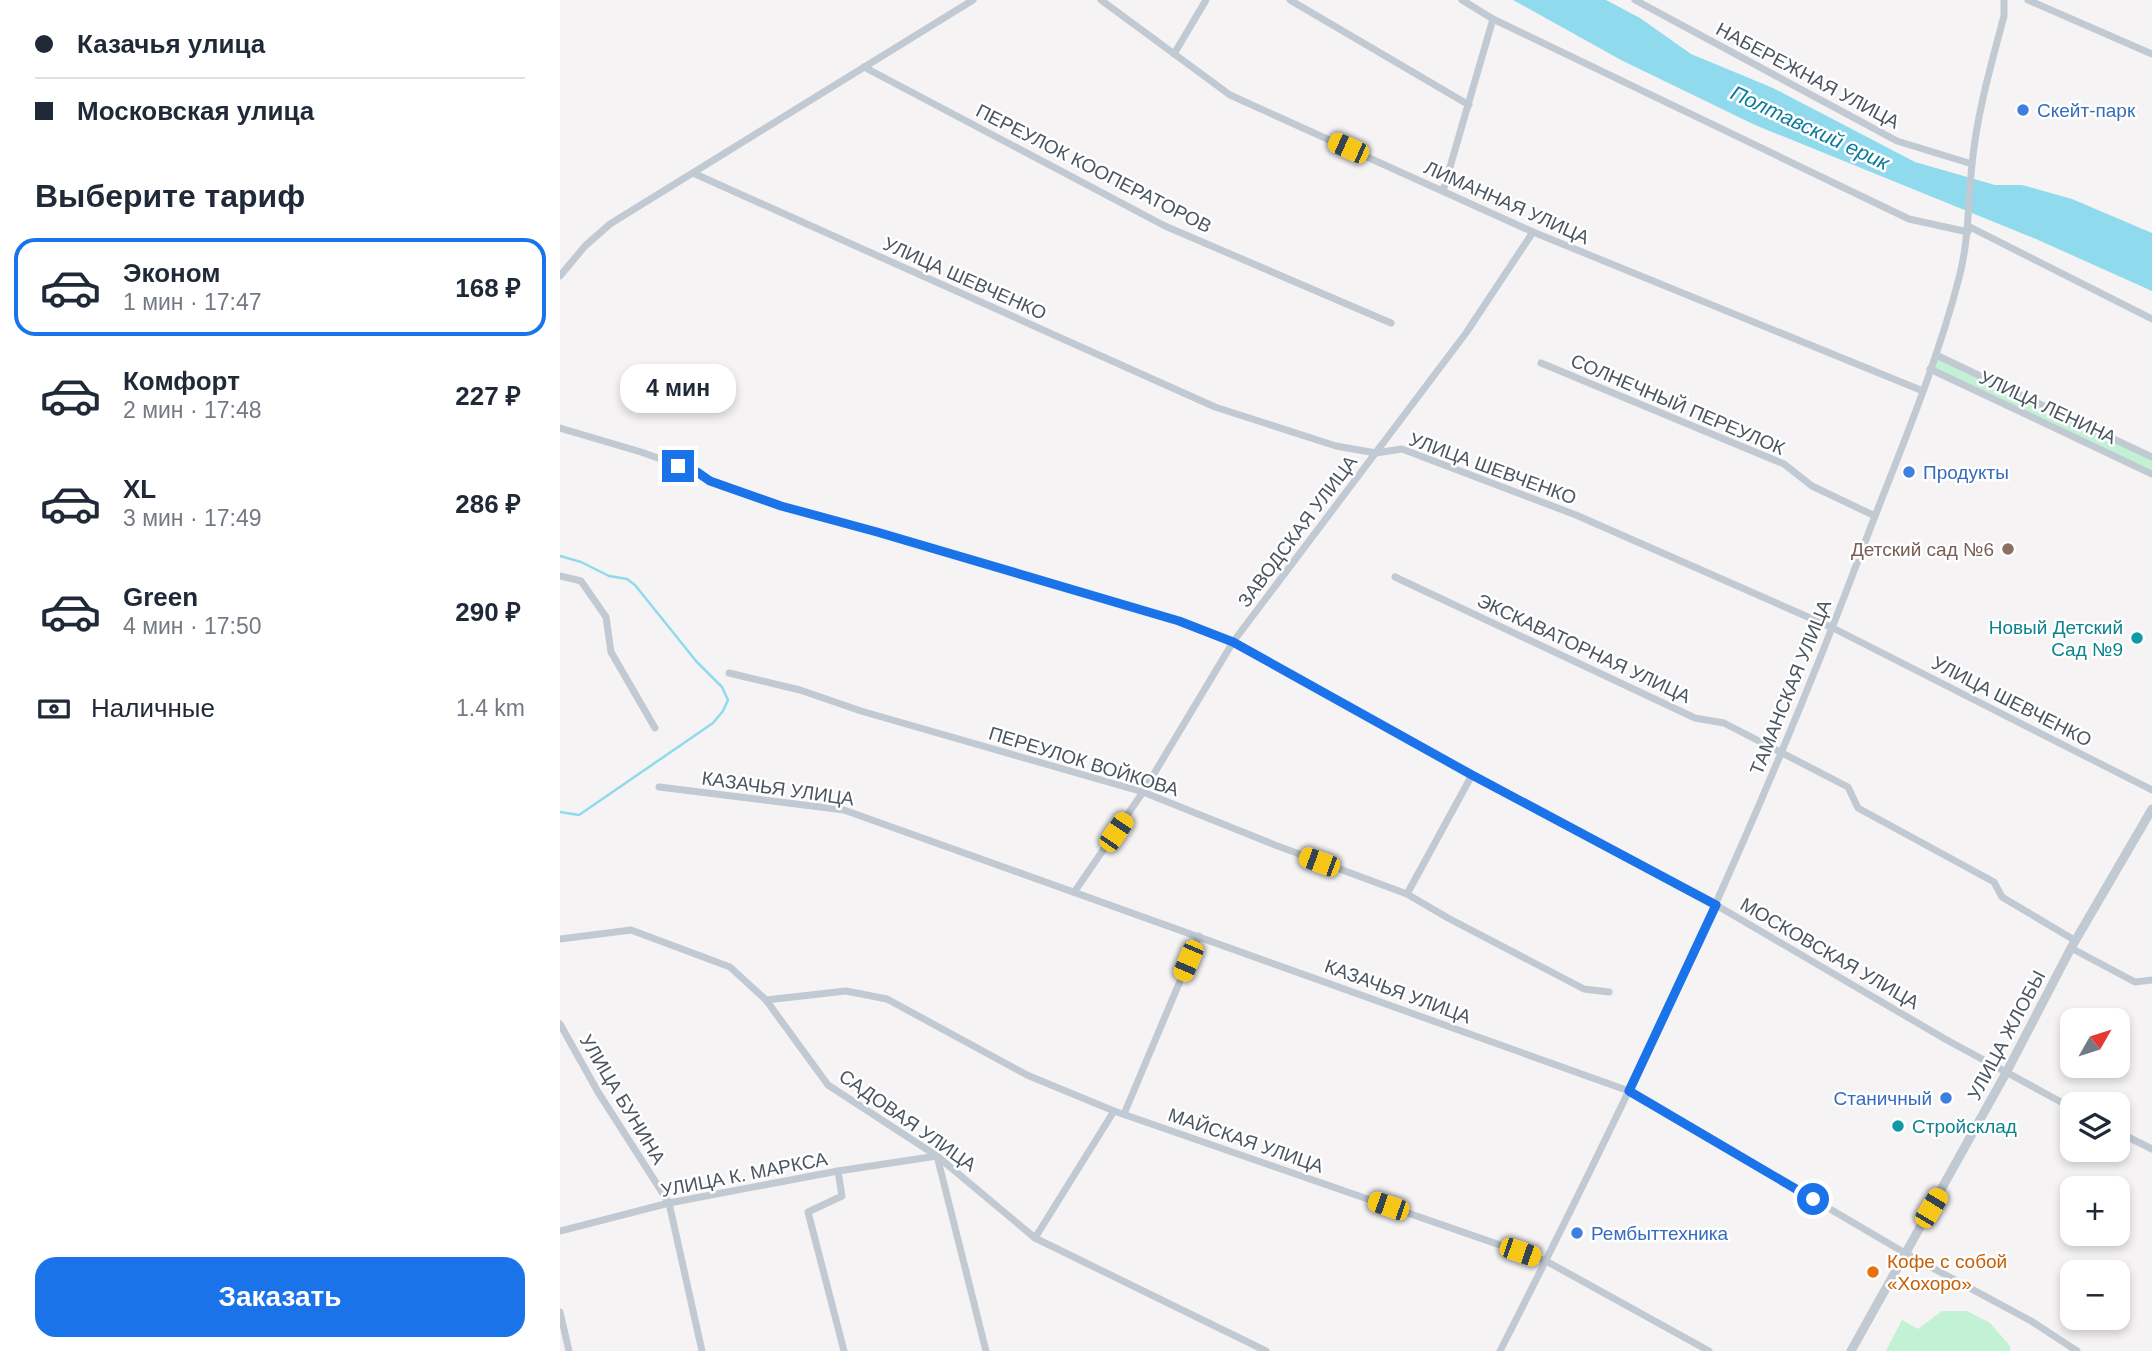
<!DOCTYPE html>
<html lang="ru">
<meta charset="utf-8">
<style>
body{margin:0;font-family:Helvetica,sans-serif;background:#f6f6f7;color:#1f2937;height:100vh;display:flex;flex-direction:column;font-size:26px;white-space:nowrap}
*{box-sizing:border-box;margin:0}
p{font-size:23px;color:#747a83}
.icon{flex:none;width:38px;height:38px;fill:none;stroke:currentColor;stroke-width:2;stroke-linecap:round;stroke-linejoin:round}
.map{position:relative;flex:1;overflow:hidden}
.side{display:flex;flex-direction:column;background:#fff;width:560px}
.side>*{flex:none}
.banner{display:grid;align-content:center;height:154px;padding:0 35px;background:#fff}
.needle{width:46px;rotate:51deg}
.buttons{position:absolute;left:1500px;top:1008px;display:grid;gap:14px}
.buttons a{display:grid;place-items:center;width:70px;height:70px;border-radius:14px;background:#fff;box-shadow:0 4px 10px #0003;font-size:35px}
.end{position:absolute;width:32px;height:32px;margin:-16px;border:9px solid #1a73e8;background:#fff;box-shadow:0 0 0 4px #fff}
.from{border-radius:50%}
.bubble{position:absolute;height:49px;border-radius:21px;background:#fff;box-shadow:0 4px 10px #0003;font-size:23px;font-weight:800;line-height:49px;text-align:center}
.car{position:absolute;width:21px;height:42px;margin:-21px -10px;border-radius:9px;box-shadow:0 0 5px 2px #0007;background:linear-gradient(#f5c518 24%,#345 0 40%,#f5c518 0 76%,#345 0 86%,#f5c518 0)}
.banner b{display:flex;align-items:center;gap:24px;height:66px;font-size:26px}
.banner b+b{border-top:2px solid #e0e1e3}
.banner i{width:18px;height:18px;background:#1f2937}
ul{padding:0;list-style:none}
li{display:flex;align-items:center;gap:21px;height:98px;margin:0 14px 10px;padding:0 21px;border:4px solid transparent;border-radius:21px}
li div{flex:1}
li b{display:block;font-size:26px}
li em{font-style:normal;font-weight:800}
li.current{border-color:#1a73e8}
li>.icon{width:63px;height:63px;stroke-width:1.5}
h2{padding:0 35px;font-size:32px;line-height:84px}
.pay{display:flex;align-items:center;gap:18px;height:77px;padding:0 35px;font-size:26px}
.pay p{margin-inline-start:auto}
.button{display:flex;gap:14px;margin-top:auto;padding:14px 35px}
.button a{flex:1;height:80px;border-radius:21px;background:#1a73e8;color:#fff;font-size:28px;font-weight:800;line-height:80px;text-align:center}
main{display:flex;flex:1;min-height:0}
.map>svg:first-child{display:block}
</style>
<main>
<section class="side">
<div class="banner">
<b><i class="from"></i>Казачья улица</b>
<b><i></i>Московская улица</b>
</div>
<h2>Выберите тариф</h2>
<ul>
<li class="current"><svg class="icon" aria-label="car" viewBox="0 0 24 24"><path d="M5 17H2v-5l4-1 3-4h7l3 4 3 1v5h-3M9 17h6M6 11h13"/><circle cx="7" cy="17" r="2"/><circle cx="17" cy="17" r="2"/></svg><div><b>Эконом</b><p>1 мин · 17:47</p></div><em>168 ₽</em></li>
<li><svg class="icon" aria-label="car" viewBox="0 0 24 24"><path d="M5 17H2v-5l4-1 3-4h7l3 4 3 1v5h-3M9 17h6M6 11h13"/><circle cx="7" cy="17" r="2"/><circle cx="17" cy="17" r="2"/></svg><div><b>Комфорт</b><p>2 мин · 17:48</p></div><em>227 ₽</em></li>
<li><svg class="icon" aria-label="car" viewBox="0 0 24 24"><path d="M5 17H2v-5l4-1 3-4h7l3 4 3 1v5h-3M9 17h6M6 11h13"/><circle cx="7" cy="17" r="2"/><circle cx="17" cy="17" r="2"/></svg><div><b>XL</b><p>3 мин · 17:49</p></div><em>286 ₽</em></li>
<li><svg class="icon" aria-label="car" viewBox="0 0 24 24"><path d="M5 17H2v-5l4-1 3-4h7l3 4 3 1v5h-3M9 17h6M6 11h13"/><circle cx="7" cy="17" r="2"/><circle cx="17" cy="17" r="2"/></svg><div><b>Green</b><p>4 мин · 17:50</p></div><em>290 ₽</em></li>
</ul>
<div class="pay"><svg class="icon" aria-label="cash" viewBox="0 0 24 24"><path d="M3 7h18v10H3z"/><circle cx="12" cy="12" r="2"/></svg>Наличные<p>1.4 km</p></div>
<div class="button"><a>Заказать</a></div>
</section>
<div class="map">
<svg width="1592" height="1351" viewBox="0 0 1592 1351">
<rect width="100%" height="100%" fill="#f5f3f3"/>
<g fill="#c3f1d5">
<polygon points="1376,357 1592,459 1592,475 1373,368"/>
<polygon points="1382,1311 1407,1311 1430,1323 1450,1346 1450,1351 1326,1351 1342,1320 1358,1329"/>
</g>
<polygon fill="#90daee" points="953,0 1046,0 1080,18 1131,54 1213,88 1355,162 1435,185 1462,185 1512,199 1592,233 1592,291 1476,239 1195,125 1061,60"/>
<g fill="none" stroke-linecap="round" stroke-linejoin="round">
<polyline stroke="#90daee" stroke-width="2.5" points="0,556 21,562 49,576 67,579 75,585 136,661 162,687 168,700 163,711 153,723 19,815 0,812"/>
<g stroke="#c1cad2" stroke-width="7">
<polyline points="541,0 670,95 973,232 1363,391"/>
<polyline points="730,0 909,105"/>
<polyline points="902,0 933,19 1349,219 1408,232"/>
<polyline points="1075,0 1337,141 1412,164"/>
<polyline points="1468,0 1592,54"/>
<polyline points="614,54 646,0"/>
<polyline points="304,67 605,226 831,323"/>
<polyline points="133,173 655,407 776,446 816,453 842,449 1016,515 1273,628 1592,790"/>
<polyline points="883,191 933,19"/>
<polyline points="1408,226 1592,319"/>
<polyline points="0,276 25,246 50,224 413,0"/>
<polyline points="1376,355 1592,457"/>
<polyline points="981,363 1224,464 1252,486 1315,516"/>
<polyline points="1370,369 1592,474"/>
<polyline points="0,428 81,452 137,472 150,481 221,506 317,532 619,621 673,642 912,775 1156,905 1385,1039 1512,1108"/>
<polyline points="0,576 21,581 46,617 51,652 95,728"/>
<polyline points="835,577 1135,718 1164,723 1288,787 1298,808 1434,882 1442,897 1516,941"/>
<polyline points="169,673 240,690 301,711 583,792 715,845 847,894 888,918 1024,989 1049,992"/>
<polyline points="99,787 284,810 1069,1091 1345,1253 1471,1321 1517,1351"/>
<polyline points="515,891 583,792 673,642 906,333 973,232"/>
<polyline points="847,894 912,775"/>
<polyline points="0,939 71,930 170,967 206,1000 268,1085 377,1156 475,1238 706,1351"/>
<polyline points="1511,948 1575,982 1592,980"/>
<polyline points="206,1000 286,991 327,999 467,1075 554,1111 986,1261 1149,1351"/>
<polyline points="0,1024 38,1092 109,1203 142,1351"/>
<polyline points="564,1114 639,936"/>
<polyline points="1558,1132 1592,1149"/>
<polyline points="278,1171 282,1196 248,1212 284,1351"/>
<polyline points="0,1231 109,1203 278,1171 377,1156 426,1351"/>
<polyline points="475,1238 554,1111"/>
<polyline points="0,1312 9,1351"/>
<path d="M940 1351C1073 1090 1199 824 1302 550 1336 460 1375 371 1399 278 1409 240 1408 202 1412 164 1417 113 1431 65 1444 16V0"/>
</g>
<polyline stroke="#c1cad2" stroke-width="9" points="1291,1351 1446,1073 1511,948 1592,809"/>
</g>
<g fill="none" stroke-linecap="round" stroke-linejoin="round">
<polyline stroke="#1a73e8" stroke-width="9" points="118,466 137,472 150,481 221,506 317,532 619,621 673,642 912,775 1156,905 1069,1091 1253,1199"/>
</g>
<g fill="#3f7fe0" stroke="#fff" stroke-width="2.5">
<circle cx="1463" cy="110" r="7"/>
<circle cx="1349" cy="472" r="7"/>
<circle cx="1386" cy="1098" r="7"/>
<circle cx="1017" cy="1233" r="7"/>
</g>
<circle fill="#8d6e63" stroke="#fff" stroke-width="2.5" cx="1448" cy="549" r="7"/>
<g fill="#0f9aa8" stroke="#fff" stroke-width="2.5">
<circle cx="1577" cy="638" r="7"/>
<circle cx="1338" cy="1126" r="7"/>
</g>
<circle fill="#e8710a" stroke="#fff" stroke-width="2.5" cx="1313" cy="1272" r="7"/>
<g text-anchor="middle" stroke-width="5" stroke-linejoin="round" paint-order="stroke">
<g font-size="19" fill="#4a5661" stroke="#fff">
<text transform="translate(1248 75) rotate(28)" y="7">НАБЕРЕЖНАЯ УЛИЦА</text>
<text transform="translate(534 168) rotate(27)" y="7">ПЕРЕУЛОК КООПЕРАТОРОВ</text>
<text transform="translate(947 202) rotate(24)" y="7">ЛИМАННАЯ УЛИЦА</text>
<text transform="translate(405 278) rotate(24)" y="7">УЛИЦА ШЕВЧЕНКО</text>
<text transform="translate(1118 404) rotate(23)" y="7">СОЛНЕЧНЫЙ ПЕРЕУЛОК</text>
<text transform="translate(1488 407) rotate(25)" y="7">УЛИЦА ЛЕНИНА</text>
<text transform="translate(933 468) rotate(20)" y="7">УЛИЦА ШЕВЧЕНКО</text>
<text transform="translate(737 531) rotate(-53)" y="7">ЗАВОДСКАЯ УЛИЦА</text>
<text transform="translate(1024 648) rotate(25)" y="7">ЭКСКАВАТОРНАЯ УЛИЦА</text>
<text transform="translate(1230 687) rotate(-68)" y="7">ТАМАНСКАЯ УЛИЦА</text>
<text transform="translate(1452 701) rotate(27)" y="7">УЛИЦА ШЕВЧЕНКО</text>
<text transform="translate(524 761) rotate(17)" y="7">ПЕРЕУЛОК ВОЙКОВА</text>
<text transform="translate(218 788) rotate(8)" y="7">КАЗАЧЬЯ УЛИЦА</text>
<text transform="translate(1270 953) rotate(30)" y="7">МОСКОВСКАЯ УЛИЦА</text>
<text transform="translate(838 991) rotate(20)" y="7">КАЗАЧЬЯ УЛИЦА</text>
<text transform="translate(1446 1035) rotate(-62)" y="7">УЛИЦА ЖЛОБЫ</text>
<text transform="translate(63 1099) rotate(59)" y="7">УЛИЦА БУНИНА</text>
<text transform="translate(348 1120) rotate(35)" y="7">САДОВАЯ УЛИЦА</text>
<text transform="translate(686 1140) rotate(19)" y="7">МАЙСКАЯ УЛИЦА</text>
<text transform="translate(184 1174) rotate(-11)" y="7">УЛИЦА К. МАРКСА</text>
</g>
<g font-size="19" fill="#366cbe" stroke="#fff" text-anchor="start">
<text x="1477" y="117">Скейт-парк</text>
<text x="1363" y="479">Продукты</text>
<text x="1372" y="1105" text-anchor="end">Станичный</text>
<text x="1031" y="1240">Рембыттехника</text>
</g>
<g font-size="19" fill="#785e54" stroke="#fff" text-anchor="end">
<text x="1434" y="556">Детский сад №6</text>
</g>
<g font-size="19" fill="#0d838f" stroke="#fff" text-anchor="end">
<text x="1563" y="634">Новый Детский<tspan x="1563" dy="22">Сад №9</tspan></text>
<text x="1352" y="1133" text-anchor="start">Стройсклад</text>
</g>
<g font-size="19" fill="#c56008" stroke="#fff" text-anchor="start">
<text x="1327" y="1268">Кофе с собой<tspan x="1327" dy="22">«Хохоро»</tspan></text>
</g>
<g font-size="21" font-style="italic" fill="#0c7c9b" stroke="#fff">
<text transform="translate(1250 128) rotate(25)" y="7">Полтавский ерик</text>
</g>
</g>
</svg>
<div class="buttons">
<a><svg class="needle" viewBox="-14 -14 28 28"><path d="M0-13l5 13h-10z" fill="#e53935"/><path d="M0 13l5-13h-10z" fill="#747a83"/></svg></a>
<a><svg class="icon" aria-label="layers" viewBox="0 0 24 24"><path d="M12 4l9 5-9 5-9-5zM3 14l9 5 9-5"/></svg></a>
<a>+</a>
<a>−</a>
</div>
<i class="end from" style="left:1253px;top:1199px"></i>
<i class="end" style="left:118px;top:466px"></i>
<div class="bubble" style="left:60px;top:364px;width:116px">4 мин</div>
<i class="car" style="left:788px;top:148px;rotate:294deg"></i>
<i class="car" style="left:556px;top:832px;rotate:34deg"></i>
<i class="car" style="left:759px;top:862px;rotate:290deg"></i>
<i class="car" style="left:628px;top:961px;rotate:203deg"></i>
<i class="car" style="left:828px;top:1206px;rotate:289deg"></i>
<i class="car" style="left:1371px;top:1208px;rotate:31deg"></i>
<i class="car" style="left:960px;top:1252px;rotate:109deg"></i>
</div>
</main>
